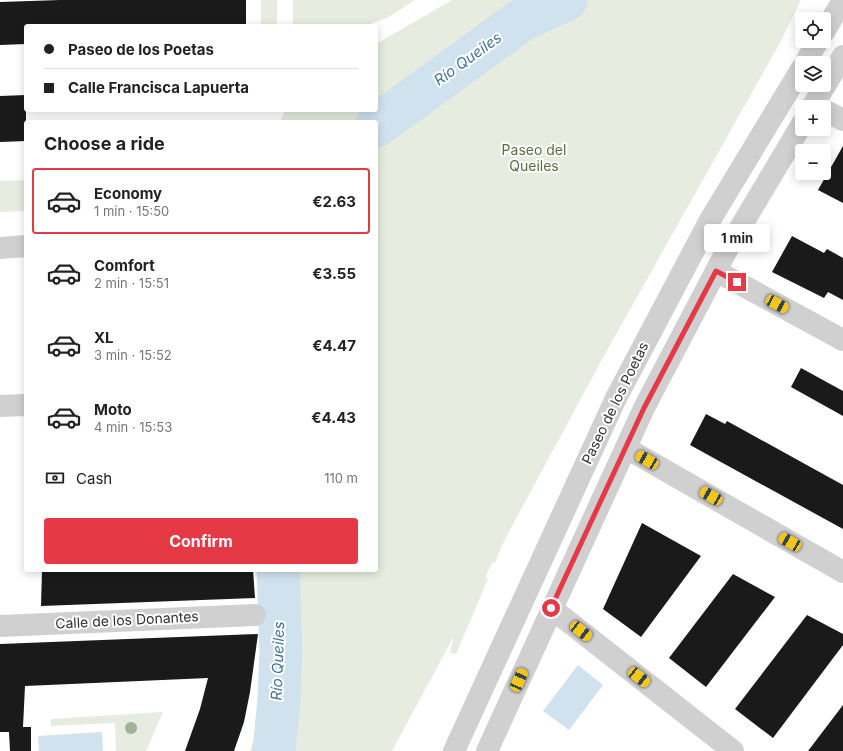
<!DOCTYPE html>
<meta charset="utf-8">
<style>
body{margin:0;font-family:Inter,sans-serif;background:#f2f2f2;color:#222;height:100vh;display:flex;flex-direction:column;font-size:15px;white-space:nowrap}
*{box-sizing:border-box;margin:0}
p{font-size:13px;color:#767676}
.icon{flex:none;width:22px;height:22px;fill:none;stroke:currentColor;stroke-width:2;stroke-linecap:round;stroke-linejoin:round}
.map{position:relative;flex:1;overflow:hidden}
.drawer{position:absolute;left:24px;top:120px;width:354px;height:452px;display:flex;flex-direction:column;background:#fff;border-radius:4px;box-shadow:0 2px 10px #0003}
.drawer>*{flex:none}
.banner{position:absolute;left:24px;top:24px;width:354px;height:88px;border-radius:4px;box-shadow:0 2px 10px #0003;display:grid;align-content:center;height:88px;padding:0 20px;background:#fff}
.tools{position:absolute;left:795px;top:12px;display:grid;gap:8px}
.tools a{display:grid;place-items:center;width:36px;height:36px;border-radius:4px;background:#fff;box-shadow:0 2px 10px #0003;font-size:20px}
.end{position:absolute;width:18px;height:18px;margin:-9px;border:5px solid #e63946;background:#fff;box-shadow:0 0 0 2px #fff}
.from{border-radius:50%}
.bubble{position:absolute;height:28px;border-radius:4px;background:#fff;box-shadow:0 2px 10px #0003;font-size:13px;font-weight:700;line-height:28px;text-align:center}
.car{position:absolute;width:12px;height:24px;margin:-12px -6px;border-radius:5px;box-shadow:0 0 3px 1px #0007;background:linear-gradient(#f5c518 24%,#345 0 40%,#f5c518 0 76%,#345 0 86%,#f5c518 0)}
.banner b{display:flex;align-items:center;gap:14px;height:38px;font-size:15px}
.banner b+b{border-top:1px solid #e0e0e0}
.banner i{width:10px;height:10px;background:#222}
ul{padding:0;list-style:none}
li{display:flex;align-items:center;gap:12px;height:66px;margin:0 8px 6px;padding:0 12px;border:2px solid transparent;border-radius:4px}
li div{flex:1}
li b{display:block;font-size:15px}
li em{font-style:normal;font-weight:700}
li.current{border-color:#e63946}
li>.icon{width:36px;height:36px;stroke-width:1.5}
h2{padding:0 20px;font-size:18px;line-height:48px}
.pay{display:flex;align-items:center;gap:10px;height:44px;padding:0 20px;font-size:15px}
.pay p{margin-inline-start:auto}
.primary-button{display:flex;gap:8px;margin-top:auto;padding:8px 20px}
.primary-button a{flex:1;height:46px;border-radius:4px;background:#e63946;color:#fff;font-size:16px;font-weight:700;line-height:46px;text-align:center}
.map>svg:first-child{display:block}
</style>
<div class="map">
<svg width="843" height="751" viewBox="0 0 843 751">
<rect width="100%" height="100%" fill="#fff"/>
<g fill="#e6ecdf">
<rect x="261" y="0" width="16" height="26"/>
<polygon points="293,0 415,0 387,18 364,26 293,26"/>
<polygon points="452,0 801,0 781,41 605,354 504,541 495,563 493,562 485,577 488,579 456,654 450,653 454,636 392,751 250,751 262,716 269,643 268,619 261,596 260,570 376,570 376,122 280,122 285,110 376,110 376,44"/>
<polygon points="26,180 26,211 0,212 0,181"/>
<polygon points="163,712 146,751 116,751 115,723 51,726 51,719"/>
</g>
<g fill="#cfe2ee">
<polygon points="578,665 603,685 569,730 543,711"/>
<polygon points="102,732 103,751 39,751 38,736"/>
</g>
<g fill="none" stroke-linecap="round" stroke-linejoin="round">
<g stroke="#cfe2ee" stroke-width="43">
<polyline points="376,126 523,19 566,0"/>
<polyline points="274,751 279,699 281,651 278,570"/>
</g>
</g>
<g fill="#1a1a1a">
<polygon points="60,0 246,0 246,26 26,26 26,44 0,45 0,2"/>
<polygon points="26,95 26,141 0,142 0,96"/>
<polygon points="843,146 843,203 818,190"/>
<polygon points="792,236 824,253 827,249 843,258 843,300 828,292 824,298 772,272"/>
<polygon points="801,368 843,391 843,416 791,387"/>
<polygon points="706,414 725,424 727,421 843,485 843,529 690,445"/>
<polygon points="642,523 701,556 641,637 603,609"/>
<polygon points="42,570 253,570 255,598 41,606"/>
<polygon points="733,574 775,597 706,687 669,658"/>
<polygon points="807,615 843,634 843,645 773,738 735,709"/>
<polygon points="258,634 250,692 244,722 234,751 185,751 200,709 208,678 25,686 23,727 31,727 31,751 10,751 9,732 0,732 0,644"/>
<polygon points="843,705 843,751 808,751"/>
</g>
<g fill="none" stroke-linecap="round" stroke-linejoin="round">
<g stroke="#d0d0d0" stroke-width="22">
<polyline points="824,110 843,120"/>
<polyline points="0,248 26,246"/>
<polyline points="716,271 843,340"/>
<polyline points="0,406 26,405"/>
<polyline points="626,448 843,572"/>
<polyline points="551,608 733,751"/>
<polyline points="0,626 255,615"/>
</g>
<g stroke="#d0d0d0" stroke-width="22">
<polyline points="824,32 843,0"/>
<polyline points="805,63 818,41"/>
<polyline points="812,107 843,56"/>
<polyline points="454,751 616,398 710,220 802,68"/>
<polyline points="487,751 644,408 727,250 802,124"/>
</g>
</g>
<circle fill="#a2b095" cx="131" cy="728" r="6"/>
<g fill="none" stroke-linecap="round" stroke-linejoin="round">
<polyline stroke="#e63946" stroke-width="5" points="551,608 644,408 716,271 737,282"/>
</g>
<g text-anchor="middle" stroke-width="4" stroke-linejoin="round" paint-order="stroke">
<g font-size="14" fill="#56703f" stroke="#fff">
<text x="534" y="155">Paseo del<tspan x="534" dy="16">Queiles</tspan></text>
</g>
<g font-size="14" fill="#333" stroke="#fff">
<text transform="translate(615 403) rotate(-64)" y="5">Paseo de los Poetas</text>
<text transform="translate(127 620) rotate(-3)" y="5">Calle de los Donantes</text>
</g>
<g font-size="15" font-style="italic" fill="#3f7597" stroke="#fff">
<text transform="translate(468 59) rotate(-36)" y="5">Río Queiles</text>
<text transform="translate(278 661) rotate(-88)" y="5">Río Queiles</text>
</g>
</g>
</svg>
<div class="tools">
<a><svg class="icon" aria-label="locate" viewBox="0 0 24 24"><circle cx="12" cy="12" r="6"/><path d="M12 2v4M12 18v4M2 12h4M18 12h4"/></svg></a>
<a><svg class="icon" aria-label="layers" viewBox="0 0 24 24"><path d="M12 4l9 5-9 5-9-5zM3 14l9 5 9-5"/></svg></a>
<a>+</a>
<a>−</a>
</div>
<i class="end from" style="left:551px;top:608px"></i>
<i class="end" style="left:737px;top:282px"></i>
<div class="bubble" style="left:704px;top:224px;width:66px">1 min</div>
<i class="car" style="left:777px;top:304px;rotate:118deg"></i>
<i class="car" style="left:647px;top:460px;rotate:300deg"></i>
<i class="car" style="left:711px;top:496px;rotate:300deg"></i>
<i class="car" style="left:790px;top:542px;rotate:300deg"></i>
<i class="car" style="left:581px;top:631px;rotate:128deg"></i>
<i class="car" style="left:639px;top:677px;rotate:128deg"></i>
<i class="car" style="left:519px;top:680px;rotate:24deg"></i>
<div class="banner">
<b><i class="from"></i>Paseo de los Poetas</b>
<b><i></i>Calle Francisca Lapuerta</b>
</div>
<section class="drawer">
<h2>Choose a ride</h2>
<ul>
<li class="current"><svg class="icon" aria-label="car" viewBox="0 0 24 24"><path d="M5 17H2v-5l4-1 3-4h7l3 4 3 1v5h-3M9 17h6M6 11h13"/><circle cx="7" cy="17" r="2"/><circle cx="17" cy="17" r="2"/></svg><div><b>Economy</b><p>1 min · 15:50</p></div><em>€2.63</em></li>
<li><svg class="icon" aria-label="car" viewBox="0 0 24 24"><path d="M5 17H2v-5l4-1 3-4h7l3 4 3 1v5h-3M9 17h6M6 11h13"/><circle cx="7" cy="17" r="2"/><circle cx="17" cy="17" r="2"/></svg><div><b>Comfort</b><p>2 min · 15:51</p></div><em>€3.55</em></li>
<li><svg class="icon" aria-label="car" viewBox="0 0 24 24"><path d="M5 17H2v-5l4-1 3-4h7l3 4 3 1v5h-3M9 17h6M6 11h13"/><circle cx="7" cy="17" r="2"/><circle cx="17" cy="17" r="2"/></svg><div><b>XL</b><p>3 min · 15:52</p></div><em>€4.47</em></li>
<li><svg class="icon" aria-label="car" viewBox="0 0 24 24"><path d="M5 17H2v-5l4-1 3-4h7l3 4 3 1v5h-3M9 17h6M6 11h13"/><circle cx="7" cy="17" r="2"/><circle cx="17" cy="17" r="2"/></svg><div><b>Moto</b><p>4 min · 15:53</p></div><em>€4.43</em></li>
</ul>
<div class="pay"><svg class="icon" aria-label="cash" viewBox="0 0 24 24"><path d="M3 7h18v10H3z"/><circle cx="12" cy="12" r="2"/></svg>Cash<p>110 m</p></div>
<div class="primary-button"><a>Confirm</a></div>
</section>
</div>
